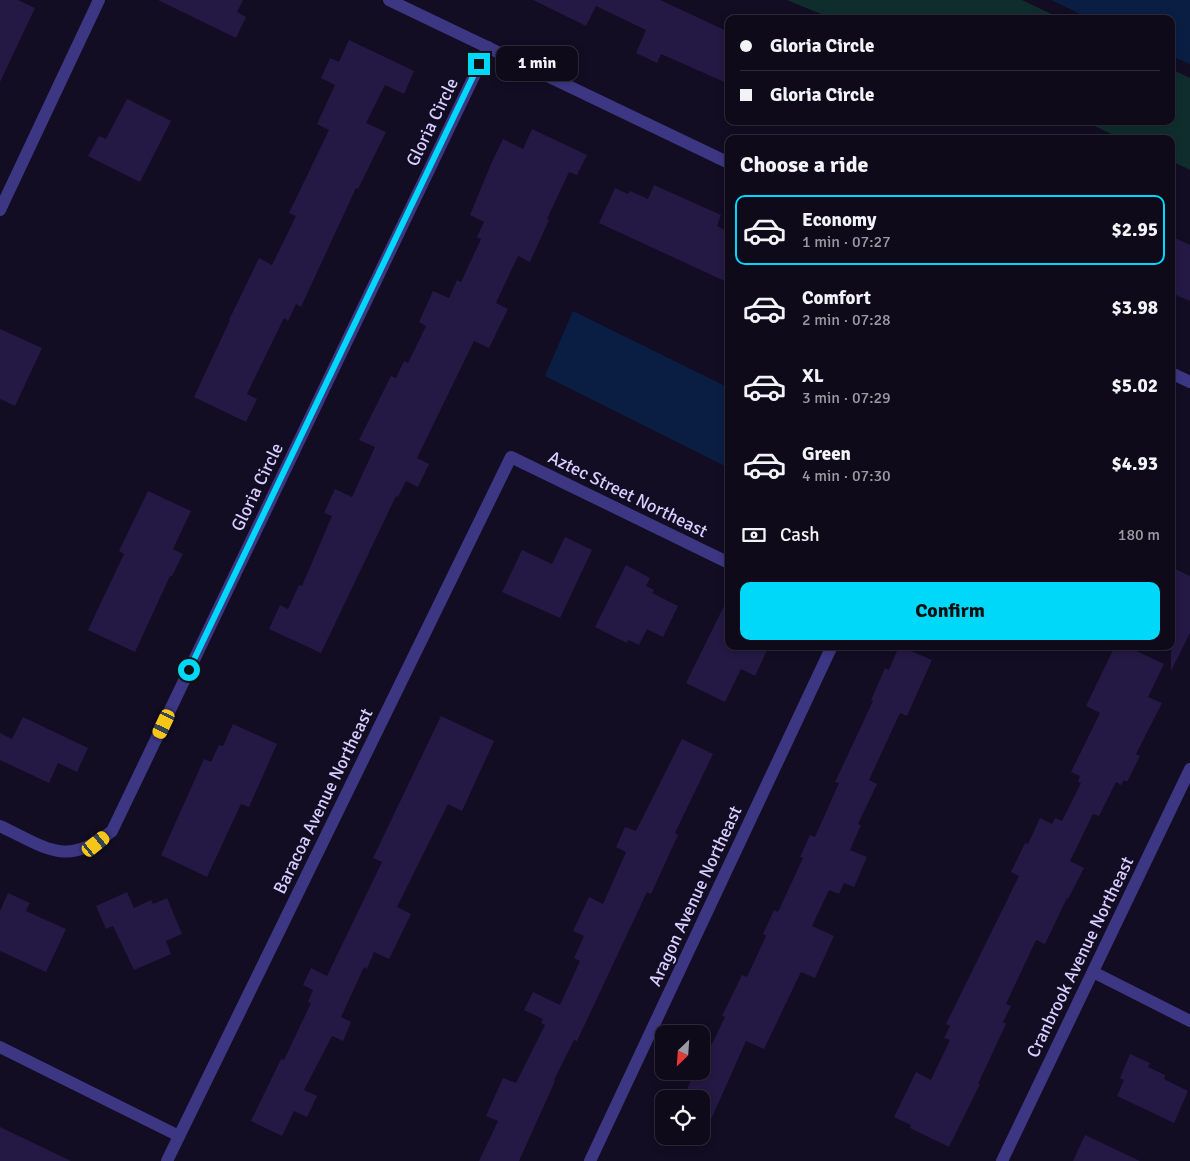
<!DOCTYPE html>
<meta charset="utf-8">
<style>
body{margin:0;font-family:Signika,sans-serif;background:#171323;color:#f1f3f6;height:100vh;display:flex;flex-direction:column;font-size:19px;white-space:nowrap}
*{box-sizing:border-box;margin:0}
p{font-size:16px;color:#9b9aa2}
.icon{flex:none;width:28px;height:28px;fill:none;stroke:currentColor;stroke-width:2;stroke-linecap:round;stroke-linejoin:round}
.map{position:relative;flex:1;overflow:hidden}
.drawer{position:absolute;left:725px;top:135px;width:450px;height:515px;display:flex;flex-direction:column;background:#0e0a1a;border-radius:10px;box-shadow:0 2px 8px #0003,0 0 0 1px #2e2b39}
.drawer>*{flex:none}
.hud{position:absolute;left:725px;top:15px;width:450px;height:110px;border-radius:10px;box-shadow:0 2px 8px #0003,0 0 0 1px #2e2b39;display:grid;align-content:center;height:110px;padding:0 15px;background:#0e0a1a}
.needle{width:32px;rotate:205deg}
.tools{position:absolute;left:655px;top:1025px;display:grid;gap:10px}
.tools a{display:grid;place-items:center;width:55px;height:55px;border-radius:10px;background:#0e0a1a;box-shadow:0 2px 8px #0003,0 0 0 1px #2e2b39;font-size:25px}
.end{position:absolute;width:22px;height:22px;margin:-11px;border:6px solid #00d8fa;background:#111;box-shadow:0 0 0 2px #111}
.from{border-radius:50%}
.bubble{position:absolute;height:35px;border-radius:10px;background:#0e0a1a;box-shadow:0 2px 8px #0003,0 0 0 1px #2e2b39;font-size:16px;font-weight:700;line-height:35px;text-align:center}
.car{position:absolute;width:15px;height:30px;margin:-15px -8px;border-radius:6px;box-shadow:0 0 4px 1px #0007;background:linear-gradient(#f5c518 24%,#345 0 40%,#f5c518 0 76%,#345 0 86%,#f5c518 0)}
.hud b{display:flex;align-items:center;gap:18px;height:48px;font-size:19px}
.hud b+b{border-top:1px solid #2e2b39}
.hud i{width:12px;height:12px;background:#f1f3f6}
ul{padding:0;list-style:none}
li{display:flex;align-items:center;gap:15px;height:70px;margin:0 10px 8px;padding:0 5px;border:2px solid transparent;border-radius:10px}
li div{flex:1}
li b{display:block;font-size:19px}
li em{font-style:normal;font-weight:700}
li.active{border-color:#00d8fa}
li>.icon{width:45px;height:45px;stroke-width:1.5}
h2{padding:0 15px;font-size:22px;line-height:60px}
.pay{display:flex;align-items:center;gap:12px;height:55px;padding:0 15px;font-size:19px}
.pay p{margin-inline-start:auto}
.action{display:flex;gap:10px;margin-top:auto;padding:10px 15px}
.action a{flex:1;height:58px;border-radius:10px;background:#00d8fa;color:#111;font-size:20px;font-weight:700;line-height:58px;text-align:center}
.map>svg:first-child{display:block}
</style>
<div class="map">
<svg width="1190" height="1161" viewBox="0 0 1190 1161">
<rect width="100%" height="100%" fill="#120d23"/>
<g fill="#102d2d">
<polygon points="787,0 1022,0 1062,19 833,19"/>
<polygon points="1171,69 1190,78 1190,170 1171,161 1171,139 1122,139 1084,121 1171,121"/>
</g>
<g fill="#0a1e44">
<polygon points="1051,0 1190,0 1190,64 1171,56 1171,19 1091,19"/>
<polygon points="573,311 729,388 729,468 545,376"/>
</g>
<g fill="#231944">
<polygon points="0,0 18,0 35,8 0,82"/>
<polygon points="158,0 243,0 237,12 246,17 236,38"/>
<polygon points="533,0 660,0 729,32 729,84 661,54 657,63 636,53 646,30 596,6 586,26"/>
<polygon points="349,40 414,71 404,94 385,85 366,123 386,132 358,189 356,188 301,307 296,304 288,321 284,318 247,394 257,399 246,422 194,397 230,320 229,320 259,258 272,265 296,216 289,213 329,130 317,124 335,85 321,78 330,58 339,62"/>
<polygon points="127,99 171,121 140,182 88,156 99,136 106,139"/>
<polygon points="532,129 587,155 577,175 569,172 547,219 549,220 530,262 518,256 496,303 508,309 489,348 474,341 417,458 429,464 418,487 406,481 398,497 396,496 321,653 269,629 280,605 288,609 299,585 302,586 332,516 324,513 335,489 352,497 375,447 359,440 391,376 396,378 404,361 408,363 426,326 419,322 433,291 449,298 457,280 461,282 481,239 477,237 484,222 470,215 491,164 503,139 523,149"/>
<polygon points="654,185 721,215 717,226 729,232 729,283 599,223 615,188 628,194 630,191 648,199"/>
<polygon points="1171,236 1190,245 1190,301 1171,293"/>
<polygon points="0,329 42,348 15,406 0,399"/>
<polygon points="148,491 191,511 173,549 183,554 172,576 170,576 135,652 88,630 124,554 119,551"/>
<polygon points="565,537 592,550 560,618 502,592 522,550 552,564"/>
<polygon points="626,565 650,578 646,586 654,590 652,593 678,606 663,637 647,629 639,645 628,640 627,643 595,627"/>
<polygon points="1171,567 1190,576 1190,633 1171,671"/>
<polygon points="729,596 729,646 769,646 755,676 741,669 725,702 686,683"/>
<polygon points="899,646 932,660 907,716 900,713 869,780 877,784 858,824 861,825 850,850 867,857 854,887 844,883 839,894 829,890 812,926 834,936 815,978 801,972 764,1049 746,1041 701,1142 701,1099 683,1099 695,1071 701,1071 701,1058 702,1056 705,1058 725,1017 722,1016 742,975 747,977 766,936 763,934 774,910 778,912 803,858 800,857 810,835 815,837 839,783 835,782 873,701 871,700 885,668 889,670"/>
<polygon points="1115,646 1126,646 1164,664 1148,697 1162,703 1136,754 1140,756 1127,782 1124,780 1121,785 1116,782 1099,816 1093,814 1070,861 1084,868 1068,899 1067,898 1045,944 1036,940 1006,1004 1011,1006 1003,1022 1006,1024 978,1084 980,1084 949,1147 910,1128 911,1125 894,1117 916,1072 931,1080 950,1040 944,1038 950,1026 946,1024 1019,876 1011,872 1025,843 1028,844 1040,818 1052,824 1055,818 1062,821 1081,783 1078,782 1080,776 1071,772 1100,713 1086,706"/>
<polygon points="441,716 494,741 462,811 448,804 397,907 411,914 389,959 374,952 367,969 364,967 341,1017 351,1022 343,1041 332,1036 304,1090 317,1096 307,1117 294,1111 282,1136 251,1121 281,1059 284,1060 311,1003 308,1002 313,990 303,985 311,968 327,976 382,862 373,858"/>
<polygon points="23,717 88,748 77,772 58,763 49,783 0,760 0,733 12,739"/>
<polygon points="233,724 277,744 249,807 241,804 207,877 161,855 204,759 211,762 219,745 223,746"/>
<polygon points="682,739 713,754 675,833 678,835 651,894 647,892 577,1041 574,1040 554,1080 555,1081 519,1161 479,1161 498,1121 486,1116 503,1078 516,1083 545,1025 541,1023 543,1019 524,1010 533,992 560,1005 580,961 574,958 584,936 573,931 589,897 603,904 626,852 616,847 625,827 636,831"/>
<polygon points="127,892 134,908 151,900 153,904 167,898 182,934 166,941 171,954 134,970 113,926 106,929 96,906"/>
<polygon points="8,893 30,903 26,911 66,929 46,972 0,951 0,911"/>
<polygon points="1130,1054 1150,1063 1148,1067 1165,1075 1164,1079 1188,1091 1174,1123 1117,1096 1124,1080 1120,1078"/>
<polygon points="0,1127 71,1161 0,1161"/>
<polygon points="1085,1135 1140,1161 1073,1161"/>
</g>
<g fill="none" stroke-linecap="round" stroke-linejoin="round">
<g stroke="#3d3783" stroke-width="12">
<polyline points="389,0 729,163"/>
<polyline points="0,210 99,0"/>
<polyline points="1171,373 1190,382"/>
<path d="M0 826C47 848 66 868 112 831L488 47"/>
<polyline points="1093,972 1190,1021"/>
<polyline points="0,1047 179,1136"/>
<polyline points="167,1161 511,457 729,563"/>
<polyline points="590,1161 832,646"/>
<polyline points="1002,1161 1190,769"/>
</g>
</g>
<g fill="none" stroke-linecap="round" stroke-linejoin="round">
<polyline stroke="#00d8fa" stroke-width="6" points="189,670 479,64"/>
</g>
<g text-anchor="middle" stroke-width="4" stroke-linejoin="round" paint-order="stroke">
<g font-size="18" fill="#d6cfff" stroke="#120d23">
<text transform="translate(432 122) rotate(-64)" y="6">Gloria Circle</text>
<text transform="translate(257 487) rotate(-64)" y="6">Gloria Circle</text>
<text transform="translate(628 494) rotate(26)" y="6">Aztec Street Northeast</text>
<text transform="translate(323 801) rotate(-64)" y="6">Baracoa Avenue Northeast</text>
<text transform="translate(695 896) rotate(-65)" y="6">Aragon Avenue Northeast</text>
<text transform="translate(1080 957) rotate(-64)" y="6">Cranbrook Avenue Northeast</text>
</g>
</g>
</svg>
<div class="tools">
<a><svg class="needle" viewBox="-14 -14 28 28"><path d="M0-13l5 13h-10z" fill="#e53935"/><path d="M0 13l5-13h-10z" fill="#9b9aa2"/></svg></a>
<a><svg class="icon" aria-label="locate" viewBox="0 0 24 24"><circle cx="12" cy="12" r="6"/><path d="M12 2v4M12 18v4M2 12h4M18 12h4"/></svg></a>
</div>
<i class="end from" style="left:189px;top:670px"></i>
<i class="end" style="left:479px;top:64px"></i>
<div class="bubble" style="left:496px;top:46px;width:82px">1 min</div>
<i class="car" style="left:164px;top:724px;rotate:205deg"></i>
<i class="car" style="left:96px;top:844px;rotate:51deg"></i>
<div class="hud">
<b><i class="from"></i>Gloria Circle</b>
<b><i></i>Gloria Circle</b>
</div>
<section class="drawer">
<h2>Choose a ride</h2>
<ul>
<li class="active"><svg class="icon" aria-label="car" viewBox="0 0 24 24"><path d="M5 17H2v-5l4-1 3-4h7l3 4 3 1v5h-3M9 17h6M6 11h13"/><circle cx="7" cy="17" r="2"/><circle cx="17" cy="17" r="2"/></svg><div><b>Economy</b><p>1 min · 07:27</p></div><em>$2.95</em></li>
<li><svg class="icon" aria-label="car" viewBox="0 0 24 24"><path d="M5 17H2v-5l4-1 3-4h7l3 4 3 1v5h-3M9 17h6M6 11h13"/><circle cx="7" cy="17" r="2"/><circle cx="17" cy="17" r="2"/></svg><div><b>Comfort</b><p>2 min · 07:28</p></div><em>$3.98</em></li>
<li><svg class="icon" aria-label="car" viewBox="0 0 24 24"><path d="M5 17H2v-5l4-1 3-4h7l3 4 3 1v5h-3M9 17h6M6 11h13"/><circle cx="7" cy="17" r="2"/><circle cx="17" cy="17" r="2"/></svg><div><b>XL</b><p>3 min · 07:29</p></div><em>$5.02</em></li>
<li><svg class="icon" aria-label="car" viewBox="0 0 24 24"><path d="M5 17H2v-5l4-1 3-4h7l3 4 3 1v5h-3M9 17h6M6 11h13"/><circle cx="7" cy="17" r="2"/><circle cx="17" cy="17" r="2"/></svg><div><b>Green</b><p>4 min · 07:30</p></div><em>$4.93</em></li>
</ul>
<div class="pay"><svg class="icon" aria-label="cash" viewBox="0 0 24 24"><path d="M3 7h18v10H3z"/><circle cx="12" cy="12" r="2"/></svg>Cash<p>180 m</p></div>
<div class="action"><a>Confirm</a></div>
</section>
</div>
